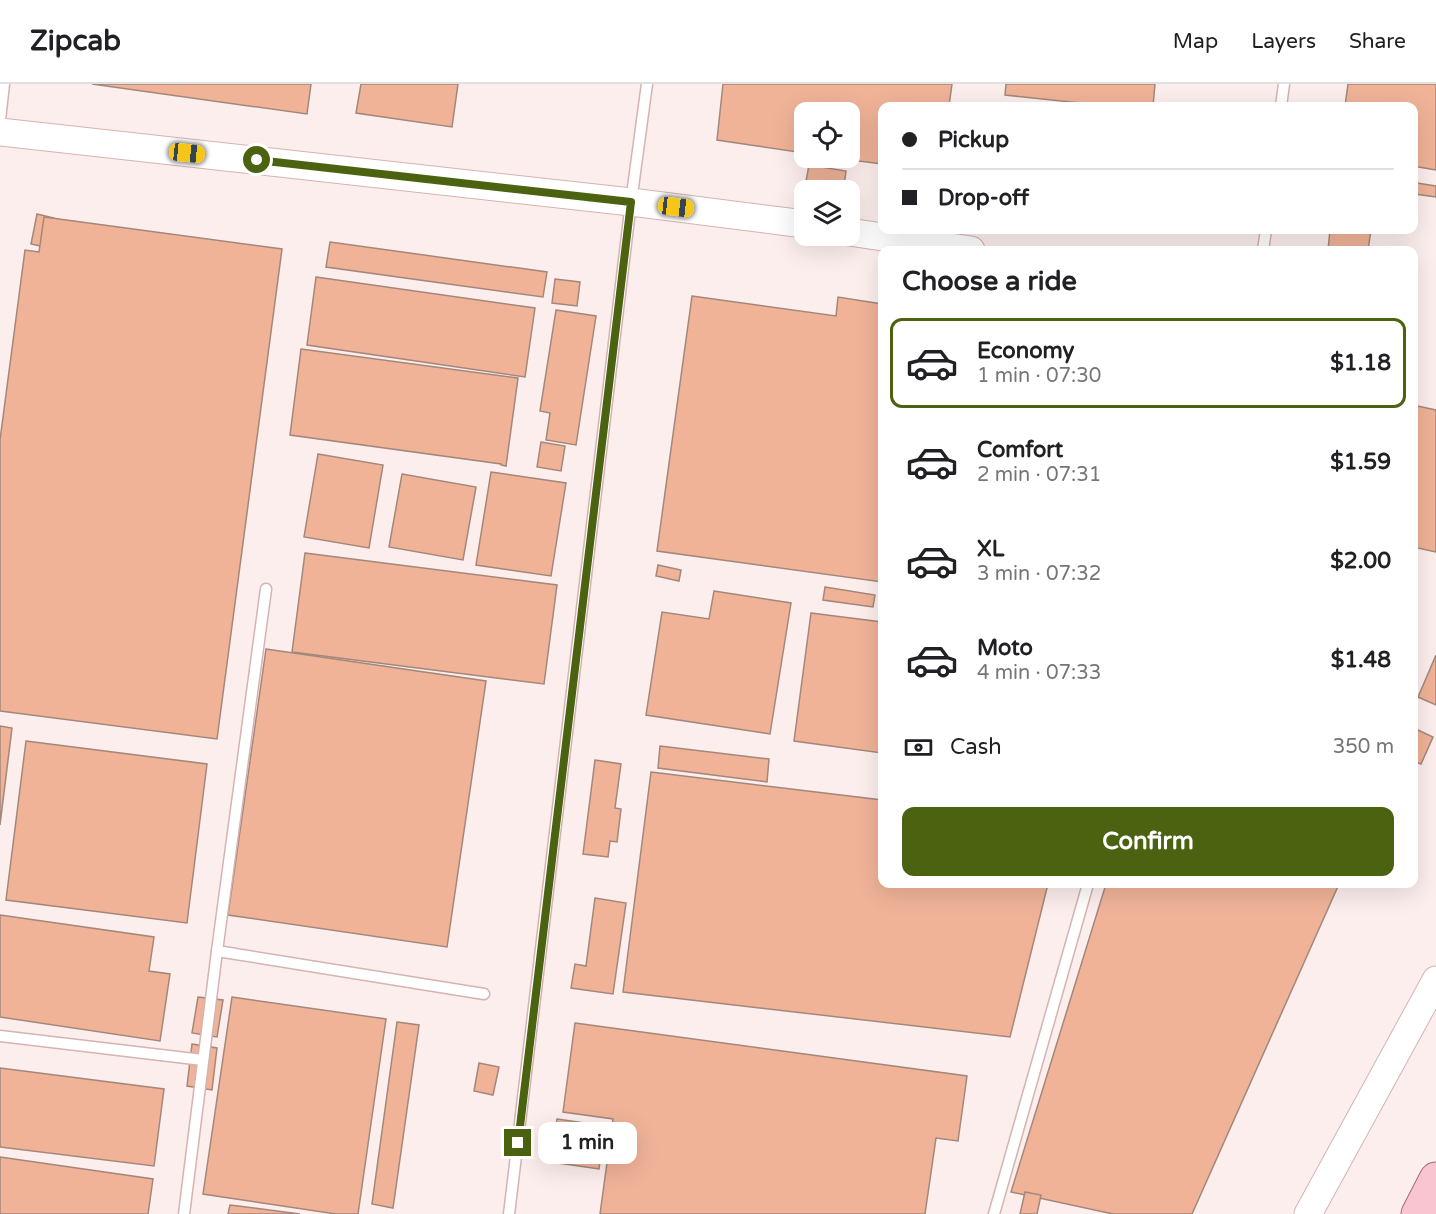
<!DOCTYPE html>
<meta charset="utf-8">
<style>
body{margin:0;font-family:"Varela Round",sans-serif;background:#f2f2f2;color:#202124;height:100vh;display:flex;flex-direction:column;font-size:22px;white-space:nowrap}
*{box-sizing:border-box;margin:0}
p{font-size:20px;color:#757577}
.icon{flex:none;width:33px;height:33px;fill:none;stroke:currentColor;stroke-width:2;stroke-linecap:round;stroke-linejoin:round}
.map{position:relative;flex:1;overflow:hidden}
.side{position:absolute;left:878px;top:162px;width:540px;height:642px;display:flex;flex-direction:column;background:#fff;border-radius:12px;box-shadow:0 6px 24px #0002}
.side>*{flex:none}
.top-card{position:absolute;left:878px;top:18px;width:540px;height:132px;border-radius:12px;box-shadow:0 6px 24px #0002;display:grid;align-content:center;height:132px;padding:0 24px;background:#fff}
.buttons{position:absolute;left:794px;top:18px;display:grid;gap:12px}
.buttons a{display:grid;place-items:center;width:66px;height:66px;border-radius:12px;background:#fff;box-shadow:0 6px 24px #0002;font-size:30px}
.end{position:absolute;width:27px;height:27px;margin:-14px;border:8px solid #4b6310;background:#fff;box-shadow:0 0 0 3px #fff}
.from{border-radius:50%}
.bubble{position:absolute;height:42px;border-radius:12px;background:#fff;box-shadow:0 6px 24px #0002;font-size:20px;font-weight:700;line-height:42px;text-align:center}
.car{position:absolute;width:18px;height:36px;margin:-18px -9px;border-radius:8px;box-shadow:0 0 4px 2px #0007;background:linear-gradient(#f5c518 24%,#345 0 40%,#f5c518 0 76%,#345 0 86%,#f5c518 0)}
.top-card b{display:flex;align-items:center;gap:21px;height:57px;font-size:22px}
.top-card b+b{border-top:2px solid #e0e0e0}
.top-card i{width:15px;height:15px;background:#202124}
ul{padding:0;list-style:none}
li{display:flex;align-items:center;gap:18px;height:90px;margin:0 12px 9px;padding:0 12px;border:3px solid transparent;border-radius:12px}
li div{flex:1}
li b{display:block;font-size:22px}
li em{font-style:normal;font-weight:700}
li.on{border-color:#4b6310}
li>.icon{width:54px;height:54px;stroke-width:1.5}
h2{padding:0 24px;font-size:27px;line-height:72px}
.pay{display:flex;align-items:center;gap:15px;height:66px;padding:0 24px;font-size:22px}
.pay p{margin-inline-start:auto}
.primary-button{display:flex;gap:12px;margin-top:auto;padding:12px 24px}
.primary-button a{flex:1;height:69px;border-radius:12px;background:#4b6310;color:#fff;font-size:24px;font-weight:700;line-height:69px;text-align:center}
header{display:flex;align-items:center;gap:36px;box-sizing:border-box;height:84px;padding:0 30px;background:#fff;border-bottom:2px solid #e0e0e0}
header strong{font-size:28px}
nav{display:flex;gap:33px;margin-inline-start:auto;font-size:21px}
.map>svg:first-child{display:block}
</style>
<header>
<strong>Zipcab</strong>
<nav><a>Map</a><a>Layers</a><a>Share</a></nav>
</header>
<div class="map">
<svg width="1436" height="1130" viewBox="0 0 1436 1130">
<rect width="100%" height="100%" fill="#fceeec"/>
<g fill="#f0b398" stroke="#a4877b" stroke-width="1.5">
<polygon points="92,0 311,0 307,30"/>
<polygon points="361,0 458,0 452,43 356,29"/>
<polygon points="723,0 952,0 949,22 882,22 882,80 835,74 849,74 849,28 804,28 804,69 717,56"/>
<polygon points="1006,0 1155,0 1153,22 1109,22 1005,11"/>
<polygon points="1348,0 1436,0 1436,86 1413,82 1413,22 1345,22"/>
<polygon points="809,81 846,87 844,102 806,97"/>
<polygon points="1417,99 1436,102 1436,113 1415,110"/>
<polygon points="37,130 54,134 49,164 31,160"/>
<polygon points="44,133 282,165 217,655 0,627 0,356 25,166 39,168"/>
<polygon points="1330,146 1371,146 1368,166 1328,166"/>
<polygon points="330,158 547,188 543,213 326,183"/>
<polygon points="316,193 535,224 525,293 307,261"/>
<polygon points="555,195 580,198 577,222 552,219"/>
<polygon points="692,212 836,232 838,213 882,220 882,498 657,467"/>
<polygon points="556,226 596,232 576,361 546,356 550,329 540,327"/>
<polygon points="301,265 518,294 506,382 501,381 501,380 290,351"/>
<polygon points="1413,321 1436,326 1436,468 1413,463"/>
<polygon points="541,358 565,362 561,387 537,383"/>
<polygon points="318,370 383,381 369,464 304,453"/>
<polygon points="491,388 566,399 551,492 476,481"/>
<polygon points="402,390 476,403 463,476 389,463"/>
<polygon points="305,469 557,501 544,600 292,568"/>
<polygon points="658,481 681,486 679,497 656,492"/>
<polygon points="825,503 875,511 873,523 823,516"/>
<polygon points="714,507 791,519 770,650 646,631 662,528 709,535"/>
<polygon points="811,529 882,538 882,669 794,657"/>
<polygon points="266,565 486,597 447,863 228,831"/>
<polygon points="1436,571 1436,621 1418,613"/>
<polygon points="0,642 12,644 0,741"/>
<polygon points="1418,646 1433,653 1421,680 1413,677 1413,658"/>
<polygon points="26,657 207,680 187,839 6,816"/>
<polygon points="660,662 769,675 767,698 658,684"/>
<polygon points="595,676 621,680 615,724 621,725 617,758 610,757 608,773 583,770"/>
<polygon points="651,688 882,716 882,800 1048,800 1010,953 623,908"/>
<polygon points="1106,800 1339,800 1192,1130 1113,1130 1011,1108"/>
<polygon points="595,814 626,819 613,910 571,904 575,880 586,882"/>
<polygon points="0,831 154,853 149,887 170,890 160,957 0,933"/>
<polygon points="198,913 223,916 217,953 192,949"/>
<polygon points="232,913 386,935 358,1130 336,1130 203,1110"/>
<polygon points="397,938 419,941 393,1124 372,1120"/>
<polygon points="575,939 967,992 958,1057 936,1054 925,1130 600,1130 613,1035 563,1028"/>
<polygon points="192,960 217,964 212,1006 187,1002"/>
<polygon points="479,979 499,983 493,1011 474,1007"/>
<polygon points="0,984 164,1005 154,1082 0,1063"/>
<polygon points="557,1035 605,1042 599,1085 551,1078"/>
<polygon points="0,1073 153,1095 148,1130 0,1130"/>
<polygon points="1025,1108 1041,1111 1037,1130 1020,1130"/>
<polygon points="230,1121 300,1130 228,1130"/>
</g>
<g fill="none" stroke-linecap="round" stroke-linejoin="round">
<defs>
<g id="service">
<polyline points="1281,22 1284,0"/>
<polyline points="0,36 4,0"/>
<polyline points="1263,166 1266,146"/>
<polyline points="217,867 266,505"/>
<polyline points="0,952 203,976"/>
<polyline points="184,1130 217,867 484,910"/>
<polyline points="509,1130 631,118 647,0"/>
<polyline points="994,1130 1088,800"/>
</g>
<g id="tertiary">
<polyline points="0,48 631,118 804,140"/>
<polyline points="849,148 971,166"/>
<polyline points="1308,1130 1436,896"/>
</g>
<polyline id="primary" points="1418,1130 1436,1095"/>
</defs>
<use href="#service" stroke="#d5b3b0" stroke-width="13"/>
<use href="#tertiary" stroke="#d5b3b0" stroke-width="29"/>
<use href="#primary" stroke="#a76b77" stroke-width="35"/>
<use href="#service" stroke="#fff" stroke-width="10"/>
<use href="#tertiary" stroke="#fff" stroke-width="27"/>
<use href="#primary" stroke="#f9c5d0" stroke-width="33"/>
</g>
<g fill="none" stroke-linecap="round" stroke-linejoin="round">
<polyline stroke="#4b6310" stroke-width="8" points="257,76 631,118 518,1059"/>
</g>
</svg>
<div class="buttons">
<a><svg class="icon" aria-label="locate" viewBox="0 0 24 24"><circle cx="12" cy="12" r="6"/><path d="M12 2v4M12 18v4M2 12h4M18 12h4"/></svg></a>
<a><svg class="icon" aria-label="layers" viewBox="0 0 24 24"><path d="M12 4l9 5-9 5-9-5zM3 14l9 5 9-5"/></svg></a>
</div>
<i class="end from" style="left:257px;top:76px"></i>
<i class="end" style="left:518px;top:1059px"></i>
<div class="bubble" style="left:538px;top:1038px;width:99px">1 min</div>
<i class="car" style="left:187px;top:69px;rotate:96deg"></i>
<i class="car" style="left:676px;top:123px;rotate:97deg"></i>
<div class="top-card">
<b><i class="from"></i>Pickup</b>
<b><i></i>Drop-off</b>
</div>
<section class="side">
<h2>Choose a ride</h2>
<ul>
<li class="on"><svg class="icon" aria-label="car" viewBox="0 0 24 24"><path d="M5 17H2v-5l4-1 3-4h7l3 4 3 1v5h-3M9 17h6M6 11h13"/><circle cx="7" cy="17" r="2"/><circle cx="17" cy="17" r="2"/></svg><div><b>Economy</b><p>1 min · 07:30</p></div><em>$1.18</em></li>
<li><svg class="icon" aria-label="car" viewBox="0 0 24 24"><path d="M5 17H2v-5l4-1 3-4h7l3 4 3 1v5h-3M9 17h6M6 11h13"/><circle cx="7" cy="17" r="2"/><circle cx="17" cy="17" r="2"/></svg><div><b>Comfort</b><p>2 min · 07:31</p></div><em>$1.59</em></li>
<li><svg class="icon" aria-label="car" viewBox="0 0 24 24"><path d="M5 17H2v-5l4-1 3-4h7l3 4 3 1v5h-3M9 17h6M6 11h13"/><circle cx="7" cy="17" r="2"/><circle cx="17" cy="17" r="2"/></svg><div><b>XL</b><p>3 min · 07:32</p></div><em>$2.00</em></li>
<li><svg class="icon" aria-label="car" viewBox="0 0 24 24"><path d="M5 17H2v-5l4-1 3-4h7l3 4 3 1v5h-3M9 17h6M6 11h13"/><circle cx="7" cy="17" r="2"/><circle cx="17" cy="17" r="2"/></svg><div><b>Moto</b><p>4 min · 07:33</p></div><em>$1.48</em></li>
</ul>
<div class="pay"><svg class="icon" aria-label="cash" viewBox="0 0 24 24"><path d="M3 7h18v10H3z"/><circle cx="12" cy="12" r="2"/></svg>Cash<p>350 m</p></div>
<div class="primary-button"><a>Confirm</a></div>
</section>
</div>
